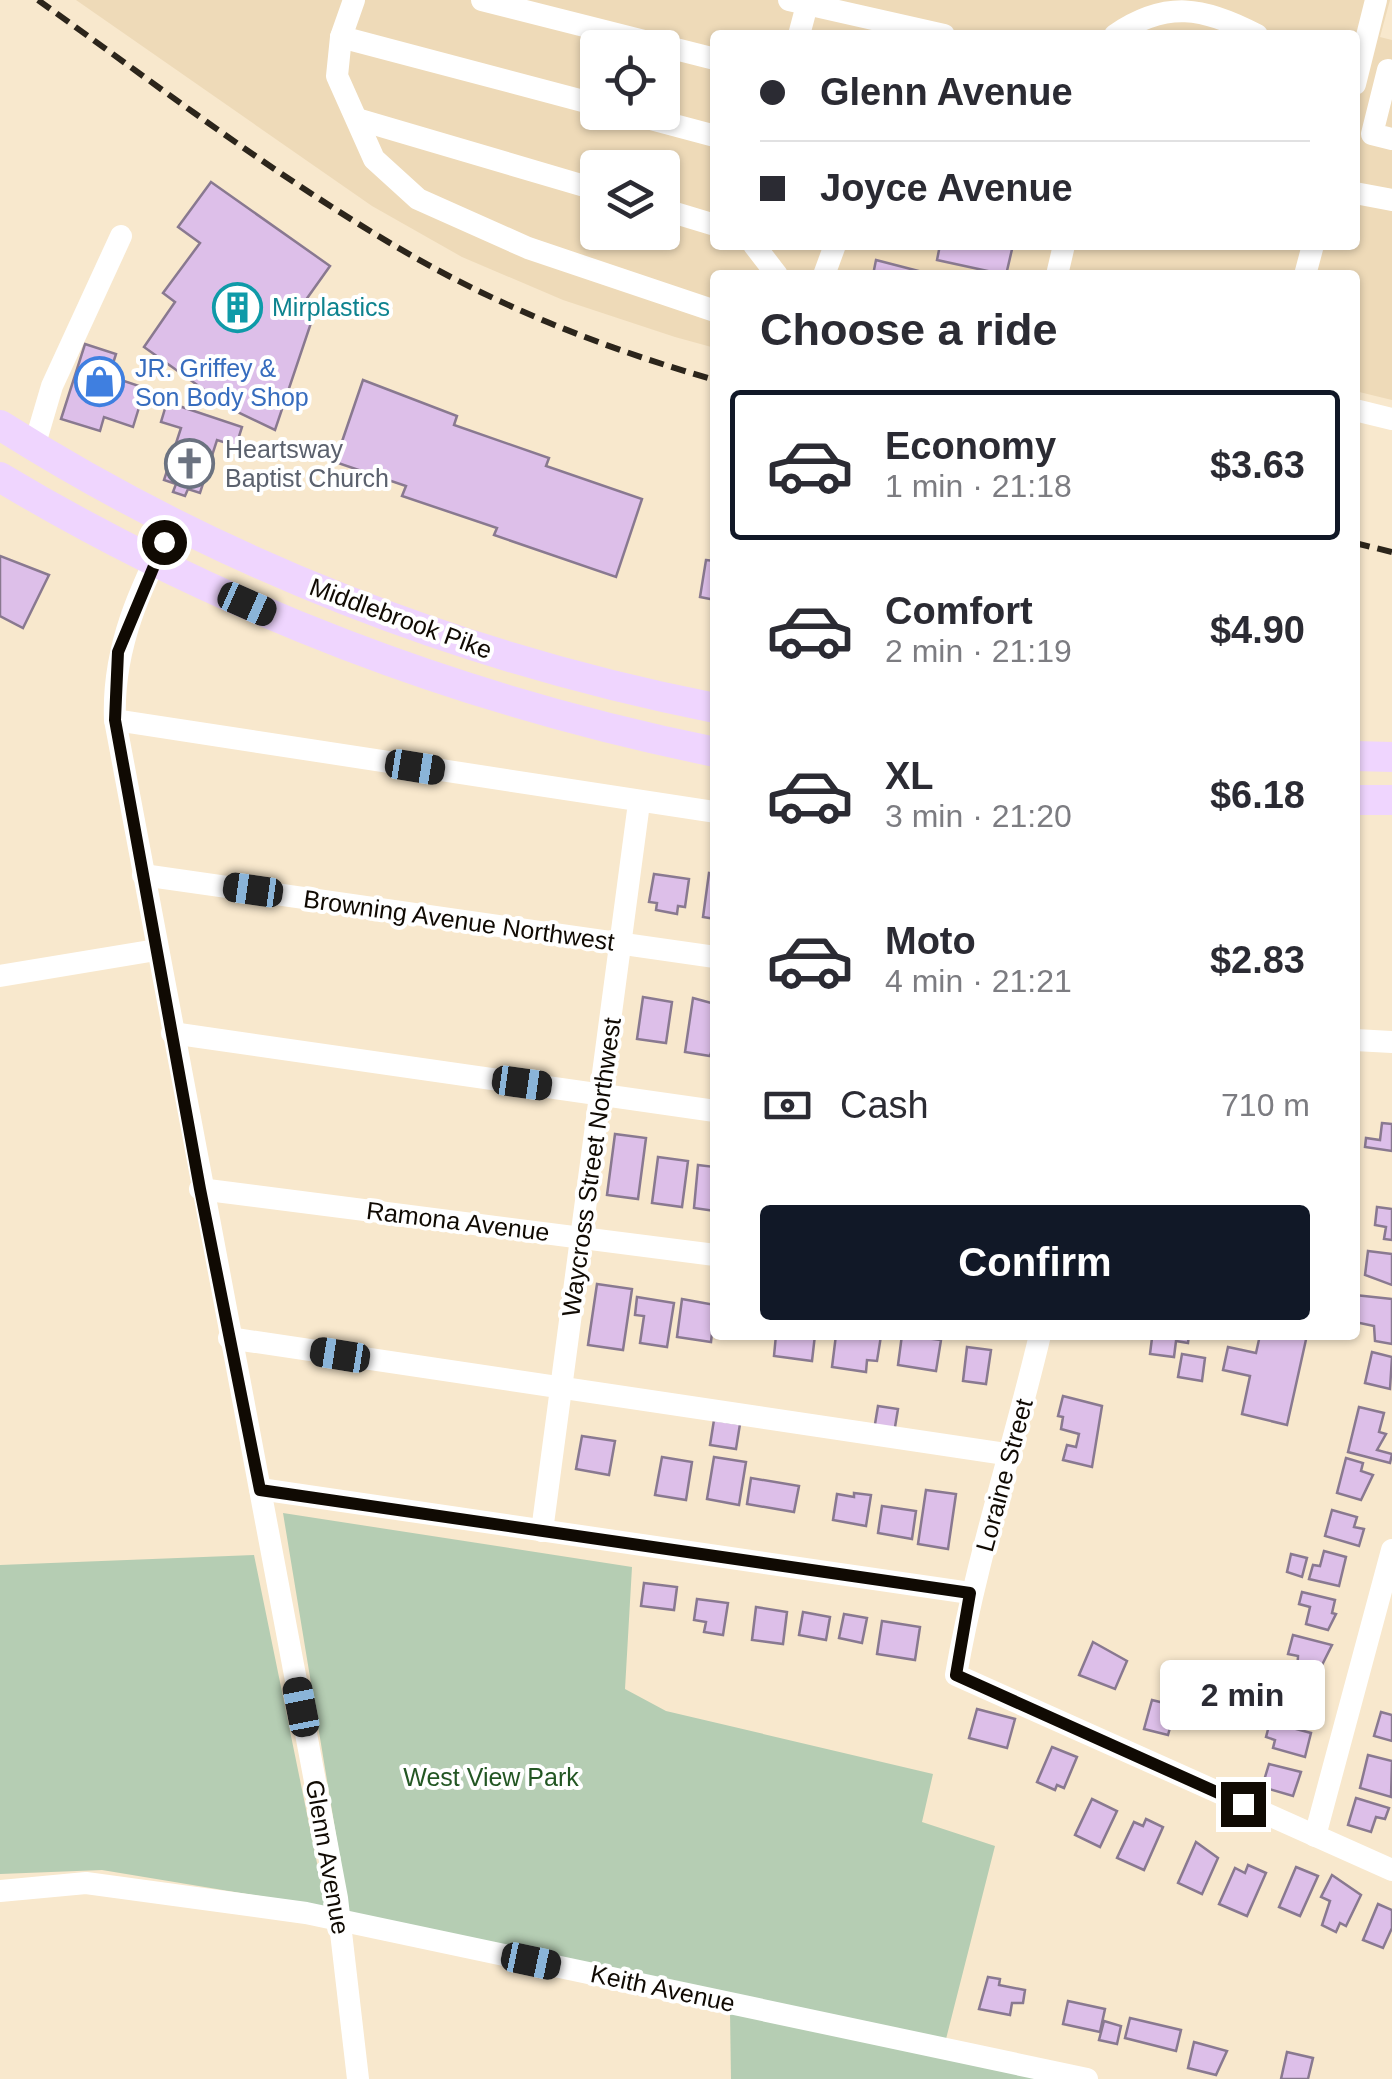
<!DOCTYPE html>
<meta charset="utf-8">
<style>
body{margin:0;font-family:Arial,sans-serif;background:#f2f2f3;color:#2b2b33;height:100vh;display:flex;flex-direction:column;font-size:38px;white-space:nowrap}
*{box-sizing:border-box;margin:0}
p{font-size:32px;color:#7c7c81}
.icon{flex:none;width:55px;height:55px;fill:none;stroke:currentColor;stroke-width:2;stroke-linecap:round;stroke-linejoin:round}
.map{position:relative;flex:1;overflow:hidden}
.details{position:absolute;left:710px;top:270px;width:650px;height:1070px;display:flex;flex-direction:column;background:#fff;border-radius:10px;box-shadow:0 2px 8px #0004}
.details>*{flex:none}
.top-card{position:absolute;left:710px;top:30px;width:650px;height:220px;border-radius:10px;box-shadow:0 2px 8px #0004;display:grid;align-content:center;height:220px;padding:0 50px;background:#fff}
.controls{position:absolute;left:580px;top:30px;display:grid;gap:20px}
.controls a{display:grid;place-items:center;width:100px;height:100px;border-radius:10px;background:#fff;box-shadow:0 2px 8px #0004;font-size:50px}
.end{position:absolute;width:45px;height:45px;margin:-22px;border:12px solid #100a03;background:#fff;box-shadow:0 0 0 5px #fff}
.from{border-radius:50%}
.bubble{position:absolute;height:70px;border-radius:10px;background:#fff;box-shadow:0 2px 8px #0004;font-size:32px;font-weight:600;line-height:70px;text-align:center}
.car{position:absolute;width:30px;height:60px;margin:-30px -15px;border-radius:12px;box-shadow:0 0 8px 2px #0007;background:linear-gradient(#222 24%,#8ab4d8 0 40%,#222 0 76%,#8ab4d8 0 86%,#222 0)}
.top-card b{display:flex;align-items:center;gap:35px;height:95px;font-size:38px}
.top-card b+b{border-top:2px solid #e1e1e2}
.top-card i{width:25px;height:25px;background:#2b2b33}
ul{padding:0;list-style:none}
li{display:flex;align-items:center;gap:30px;height:150px;margin:0 20px 15px;padding:0 30px;border:5px solid transparent;border-radius:10px}
li div{flex:1}
li b{display:block;font-size:38px}
li em{font-style:normal;font-weight:600}
li.active{border-color:#111827}
li>.icon{width:90px;height:90px;stroke-width:1.5}
h2{padding:0 50px;font-size:45px;line-height:120px}
.pay{display:flex;align-items:center;gap:25px;height:110px;padding:0 50px;font-size:38px}
.pay p{margin-inline-start:auto}
.primary-button{display:flex;gap:20px;margin-top:auto;padding:20px 50px}
.primary-button a{flex:1;height:115px;border-radius:10px;background:#111827;color:#fff;font-size:40px;font-weight:600;line-height:115px;text-align:center}
.map>svg:first-child{display:block}
</style>
<div class="map">
<svg width="1392" height="2079" viewBox="0 0 1392 2079">
<rect width="100%" height="100%" fill="#f8e8cd"/>
<path fill="#eedab8" fill-rule="evenodd" d="M76 0H1390L1380 37 1392 40V400L1355 391V275H715V348L675 337 563 300 462 257 372 206ZM715 35H1355V245H715ZM598 48H662V112H598ZM598 168H662V232H598Z"/>
<g fill="#b5cdb3">
<polygon points="283,1513 632,1567 625,1689 666,1711 933,1774 922,1822 995,1846 946,2039 349,1914"/>
<polygon points="254,1555 326,1907 102,1870 0,1874 0,1565"/>
<polygon points="730,2012 1059,2079 731,2079"/>
</g>
<g fill="#ddbfe9" stroke="#897990" stroke-width="2.5">
<polygon points="211,182 330,266 298,311 312,320 275,430 231,409 144,347 175,302 163,293 200,243 178,227"/>
<polygon points="940,245 1013,245 1006,275 937,260"/>
<polygon points="876,260 934,275 873,275"/>
<polygon points="85,344 116,354 109,376 145,388 133,427 104,417 100,431 61,419"/>
<polygon points="363,380 457,416 454,425 549,458 546,466 642,499 616,577 494,535 497,528 402,496 406,486 335,462"/>
<polygon points="167,402 242,427 236,446 217,440 200,493 188,489 185,496 173,492 176,484 164,480 181,428 161,422"/>
<polygon points="0,556 49,575 23,628 0,616"/>
<polygon points="706,560 715,561 715,600 700,597"/>
<polygon points="709,873 715,874 715,919 703,917"/>
<polygon points="654,874 689,879 685,907 678,906 677,914 656,910 657,903 649,902"/>
<polygon points="643,997 672,1002 666,1043 637,1039"/>
<polygon points="693,998 715,1004 715,1039 710,1056 685,1052"/>
<polygon points="1382,1123 1392,1124 1392,1151 1365,1147 1366,1138 1380,1140"/>
<polygon points="615,1134 646,1138 638,1199 607,1195"/>
<polygon points="658,1157 688,1161 682,1207 652,1203"/>
<polygon points="698,1165 715,1167 715,1211 694,1208"/>
<polygon points="1377,1207 1392,1209 1392,1240 1384,1239 1386,1227 1375,1225"/>
<polygon points="1368,1251 1392,1254 1392,1285 1365,1275"/>
<polygon points="597,1284 632,1289 623,1350 588,1345"/>
<polygon points="1355,1295 1392,1299 1392,1344 1375,1341 1374,1326 1355,1322"/>
<polygon points="637,1297 674,1303 667,1347 640,1343 644,1316 635,1315"/>
<polygon points="682,1299 715,1305 711,1342 677,1337"/>
<polygon points="776,1335 815,1335 812,1361 774,1356"/>
<polygon points="836,1335 881,1336 877,1361 867,1360 866,1372 832,1367"/>
<polygon points="902,1335 941,1340 936,1371 898,1365"/>
<polygon points="1148,1335 1189,1335 1188,1343 1176,1341 1174,1357 1150,1354 1152,1338"/>
<polygon points="1260,1335 1307,1335 1287,1425 1242,1414 1250,1376 1223,1370 1228,1347 1256,1353"/>
<polygon points="967,1347 991,1350 986,1384 963,1381"/>
<polygon points="1372,1352 1392,1357 1390,1389 1365,1383"/>
<polygon points="1182,1354 1205,1358 1202,1381 1178,1377"/>
<polygon points="1063,1396 1102,1406 1092,1467 1063,1460 1067,1445 1076,1447 1079,1434 1061,1429 1063,1417 1058,1416"/>
<polygon points="878,1406 898,1409 894,1433 874,1430"/>
<polygon points="1359,1407 1384,1413 1379,1432 1386,1434 1377,1450 1392,1454 1390,1463 1348,1452"/>
<polygon points="714,1420 740,1424 736,1449 710,1445"/>
<polygon points="582,1436 615,1441 609,1475 576,1469"/>
<polygon points="662,1457 692,1462 686,1500 655,1495"/>
<polygon points="714,1457 746,1462 739,1505 707,1499"/>
<polygon points="1346,1458 1363,1463 1361,1471 1373,1475 1361,1500 1337,1493"/>
<polygon points="751,1478 799,1486 794,1512 747,1504"/>
<polygon points="926,1490 956,1494 948,1549 918,1544"/>
<polygon points="854,1493 871,1495 866,1526 833,1520 837,1494 854,1497"/>
<polygon points="882,1506 916,1511 912,1539 878,1533"/>
<polygon points="1332,1510 1357,1517 1354,1527 1364,1529 1359,1546 1325,1536"/>
<polygon points="1324,1551 1346,1557 1339,1586 1309,1579 1313,1565 1320,1566"/>
<polygon points="1291,1554 1307,1558 1302,1577 1287,1572"/>
<polygon points="644,1583 677,1587 674,1610 641,1606"/>
<polygon points="1302,1592 1335,1600 1332,1613 1336,1614 1328,1630 1306,1624 1310,1607 1299,1604"/>
<polygon points="697,1599 728,1603 723,1635 704,1632 706,1622 694,1620"/>
<polygon points="756,1607 787,1612 783,1644 752,1640"/>
<polygon points="803,1612 830,1617 826,1640 799,1635"/>
<polygon points="844,1614 867,1618 862,1643 839,1638"/>
<polygon points="882,1621 920,1627 915,1660 877,1654"/>
<polygon points="1293,1635 1332,1645 1318,1673 1297,1673 1298,1656 1288,1654"/>
<polygon points="1093,1642 1127,1661 1115,1689 1079,1675"/>
<polygon points="1290,1683 1323,1692 1314,1715 1283,1711"/>
<polygon points="1152,1700 1176,1706 1168,1735 1144,1729"/>
<polygon points="977,1709 1015,1719 1007,1748 969,1738"/>
<polygon points="1381,1712 1392,1715 1392,1741 1374,1736"/>
<polygon points="1270,1722 1311,1733 1305,1757 1273,1748 1275,1740 1266,1737"/>
<polygon points="1052,1747 1077,1757 1064,1788 1057,1785 1055,1790 1037,1782"/>
<polygon points="1368,1755 1392,1761 1391,1797 1360,1788"/>
<polygon points="1269,1764 1301,1772 1293,1796 1262,1787"/>
<polygon points="1356,1798 1389,1808 1385,1819 1376,1817 1371,1832 1348,1825"/>
<polygon points="1092,1799 1117,1811 1100,1847 1075,1835"/>
<polygon points="1146,1819 1163,1827 1144,1870 1117,1858 1134,1822 1143,1826"/>
<polygon points="1196,1842 1218,1858 1202,1894 1178,1883"/>
<polygon points="1248,1865 1266,1873 1247,1916 1219,1904 1235,1868 1245,1873"/>
<polygon points="1296,1867 1318,1876 1300,1916 1279,1907"/>
<polygon points="1332,1875 1361,1895 1346,1926 1340,1923 1336,1932 1322,1925 1330,1901 1321,1897"/>
<polygon points="1378,1904 1392,1910 1392,1928 1383,1948 1363,1940"/>
<polygon points="988,1977 1000,1979 999,1985 1025,1990 1023,2003 1012,2003 1010,2015 979,2009"/>
<polygon points="1068,2001 1105,2009 1100,2032 1063,2024"/>
<polygon points="1130,2018 1181,2030 1176,2051 1125,2038"/>
<polygon points="1104,2021 1121,2026 1117,2044 1099,2040"/>
<polygon points="1194,2042 1227,2051 1216,2075 1188,2068"/>
<polygon points="1287,2052 1313,2058 1308,2079 1281,2079"/>
</g>
<g fill="none" stroke-linecap="round" stroke-linejoin="round">
<g stroke="#fff" stroke-width="22">
<polyline points="354,0 341,37 337,76 374,159 418,199 528,248 715,311"/>
<polyline points="482,0 715,59"/>
<polyline points="789,0 944,35"/>
<polyline points="799,35 807,5"/>
<path d="M1115 35C1166 0 1204 7 1257 35"/>
<polyline points="341,37 598,105"/>
<polyline points="1388,70 1372,134 1392,139"/>
<polyline points="1355,84 1376,0"/>
<polyline points="625,112 715,136"/>
<polyline points="357,119 598,190"/>
<polyline points="1355,193 1392,200"/>
<polyline points="662,209 715,225"/>
<polyline points="754,245 777,275"/>
<polyline points="824,275 835,245"/>
<polyline points="1057,275 1064,245"/>
<polyline points="1305,275 1313,245"/>
<polyline points="1355,410 1392,419"/>
<polyline points="34,447 52,386 121,236"/>
<path d="M173 523C141 587 112 647 115 720L337 1898 358 2079"/>
<polyline points="115,720 715,812"/>
<polyline points="143,875 715,957"/>
<polyline points="0,976 156,950"/>
<polyline points="172,1033 715,1111"/>
<polyline points="1355,1040 1392,1042"/>
<polyline points="200,1189 715,1255"/>
<path d="M1040 1335C1013 1449 976 1560 956 1675L1392 1870"/>
<polyline points="229,1338 1012,1455"/>
<polyline points="260,1489 970,1593"/>
<polyline points="542,1531 639,803"/>
<polyline points="1315,1836 1392,1550"/>
<polyline points="0,1891 86,1883 306,1913 1087,2079"/>
</g>
<g stroke="#efd5fe" stroke-width="30">
<path d="M0 425C218 563 462 658 715 708"/>
<path d="M0 477C220 609 464 701 715 752"/>
<polyline points="1355,756 1392,757"/>
<polyline points="1355,800 1392,800"/>
</g>
<g stroke="#2c251b" stroke-width="6" stroke-dasharray="15 8" stroke-linecap="butt">
<path d="M38 0C161 88 283 182 414 257 509 311 610 350 715 380"/>
<polyline points="1355,543 1392,552"/>
</g>
</g>
<g fill="none" stroke-linecap="round" stroke-linejoin="round">
<polyline stroke="#100a03" stroke-width="12" points="164,542 118,652 115,720 200,1189 260,1490 970,1593 956,1675 1243,1804"/>
</g>
<defs>
<symbol id="building-ring" viewBox="-11 -11 22 22"><circle r="9.5" fill="#fff" stroke="#0f9aa8" stroke-width="1.5"/><path d="M-4-6H4V6H1V3H-1V6H-4ZM-2.5-4.3h1.7v1.8h-1.7ZM.8-4.3h1.7v1.8H.8ZM-2.5-1h1.7V.8h-1.7ZM.8-1h1.7V.8H.8Z" fill="#0f9aa8"/></symbol>
<symbol id="shop-ring" viewBox="-11 -11 22 22"><circle r="9.5" fill="#fff" stroke="#3f7fe0" stroke-width="1.5"/><path d="M-5-2.5h2.3a2.7 3.5 0 0 1 5.4 0H5L5.5 6h-11ZM-1.5-2.5h3a1.5 2.3 0 0 0-3 0Z" fill="#3f7fe0"/></symbol>
<symbol id="church-ring" viewBox="-11 -11 22 22"><circle r="9.5" fill="#fff" stroke="#6b7280" stroke-width="1.5"/><path d="M-1.2-6h2.4v3.5h3.3v2.4h-3.3V6h-2.4V-.1h-3.3v-2.4h3.3Z" fill="#6b7280"/></symbol>
</defs>
<g fill-rule="evenodd">
<use href="#building-ring" x="210" y="280" width="55" height="55"/>
<use href="#shop-ring" x="72" y="354" width="55" height="55"/>
<use href="#church-ring" x="162" y="436" width="55" height="55"/>
</g>
<g text-anchor="middle" stroke-width="8" stroke-linejoin="round" paint-order="stroke">
<g font-size="25" fill="#0d838f" stroke="#fff" text-anchor="start">
<text x="272" y="316">Mirplastics</text>
</g>
<g font-size="25" fill="#366cbe" stroke="#fff" text-anchor="start">
<text x="135" y="377">JR. Griffey &amp;<tspan x="135" dy="29">Son Body Shop</tspan></text>
</g>
<g font-size="25" fill="#5b616d" stroke="#fff" text-anchor="start">
<text x="225" y="458">Heartsway<tspan x="225" dy="29">Baptist Church</tspan></text>
</g>
<g font-size="25" fill="#100a03" stroke="#fff">
<text transform="translate(401 618) rotate(20)" y="9">Middlebrook Pike</text>
<text transform="translate(459 920) rotate(8)" y="9">Browning Avenue Northwest</text>
<text transform="translate(591 1167) rotate(-82)" y="9">Waycross Street Northwest</text>
<text transform="translate(458 1221) rotate(7)" y="9">Ramona Avenue</text>
<text transform="translate(1004 1475) rotate(-75)" y="9">Loraine Street</text>
<text transform="translate(328 1857) rotate(80)" y="9">Glenn Avenue</text>
<text transform="translate(663 1988) rotate(12)" y="9">Keith Avenue</text>
</g>
<g font-size="25" fill="#235623" stroke="#fff">
<text x="491" y="1786">West View Park</text>
</g>
</g>
</svg>
<div class="controls">
<a><svg class="icon" aria-label="locate" viewBox="0 0 24 24"><circle cx="12" cy="12" r="6"/><path d="M12 2v4M12 18v4M2 12h4M18 12h4"/></svg></a>
<a><svg class="icon" aria-label="layers" viewBox="0 0 24 24"><path d="M12 4l9 5-9 5-9-5zM3 14l9 5 9-5"/></svg></a>
</div>
<i class="end from" style="left:164px;top:542px"></i>
<i class="end" style="left:1243px;top:1804px"></i>
<div class="bubble" style="left:1160px;top:1660px;width:165px">2 min</div>
<i class="car" style="left:247px;top:604px;rotate:114deg"></i>
<i class="car" style="left:415px;top:767px;rotate:99deg"></i>
<i class="car" style="left:253px;top:890px;rotate:278deg"></i>
<i class="car" style="left:522px;top:1083px;rotate:98deg"></i>
<i class="car" style="left:340px;top:1355px;rotate:279deg"></i>
<i class="car" style="left:301px;top:1707px;rotate:349deg"></i>
<i class="car" style="left:531px;top:1961px;rotate:102deg"></i>
<div class="top-card">
<b><i class="from"></i>Glenn Avenue</b>
<b><i></i>Joyce Avenue</b>
</div>
<section class="details">
<h2>Choose a ride</h2>
<ul>
<li class="active"><svg class="icon" aria-label="car" viewBox="0 0 24 24"><path d="M5 17H2v-5l4-1 3-4h7l3 4 3 1v5h-3M9 17h6M6 11h13"/><circle cx="7" cy="17" r="2"/><circle cx="17" cy="17" r="2"/></svg><div><b>Economy</b><p>1 min · 21:18</p></div><em>$3.63</em></li>
<li><svg class="icon" aria-label="car" viewBox="0 0 24 24"><path d="M5 17H2v-5l4-1 3-4h7l3 4 3 1v5h-3M9 17h6M6 11h13"/><circle cx="7" cy="17" r="2"/><circle cx="17" cy="17" r="2"/></svg><div><b>Comfort</b><p>2 min · 21:19</p></div><em>$4.90</em></li>
<li><svg class="icon" aria-label="car" viewBox="0 0 24 24"><path d="M5 17H2v-5l4-1 3-4h7l3 4 3 1v5h-3M9 17h6M6 11h13"/><circle cx="7" cy="17" r="2"/><circle cx="17" cy="17" r="2"/></svg><div><b>XL</b><p>3 min · 21:20</p></div><em>$6.18</em></li>
<li><svg class="icon" aria-label="car" viewBox="0 0 24 24"><path d="M5 17H2v-5l4-1 3-4h7l3 4 3 1v5h-3M9 17h6M6 11h13"/><circle cx="7" cy="17" r="2"/><circle cx="17" cy="17" r="2"/></svg><div><b>Moto</b><p>4 min · 21:21</p></div><em>$2.83</em></li>
</ul>
<div class="pay"><svg class="icon" aria-label="cash" viewBox="0 0 24 24"><path d="M3 7h18v10H3z"/><circle cx="12" cy="12" r="2"/></svg>Cash<p>710 m</p></div>
<div class="primary-button"><a>Confirm</a></div>
</section>
</div>
